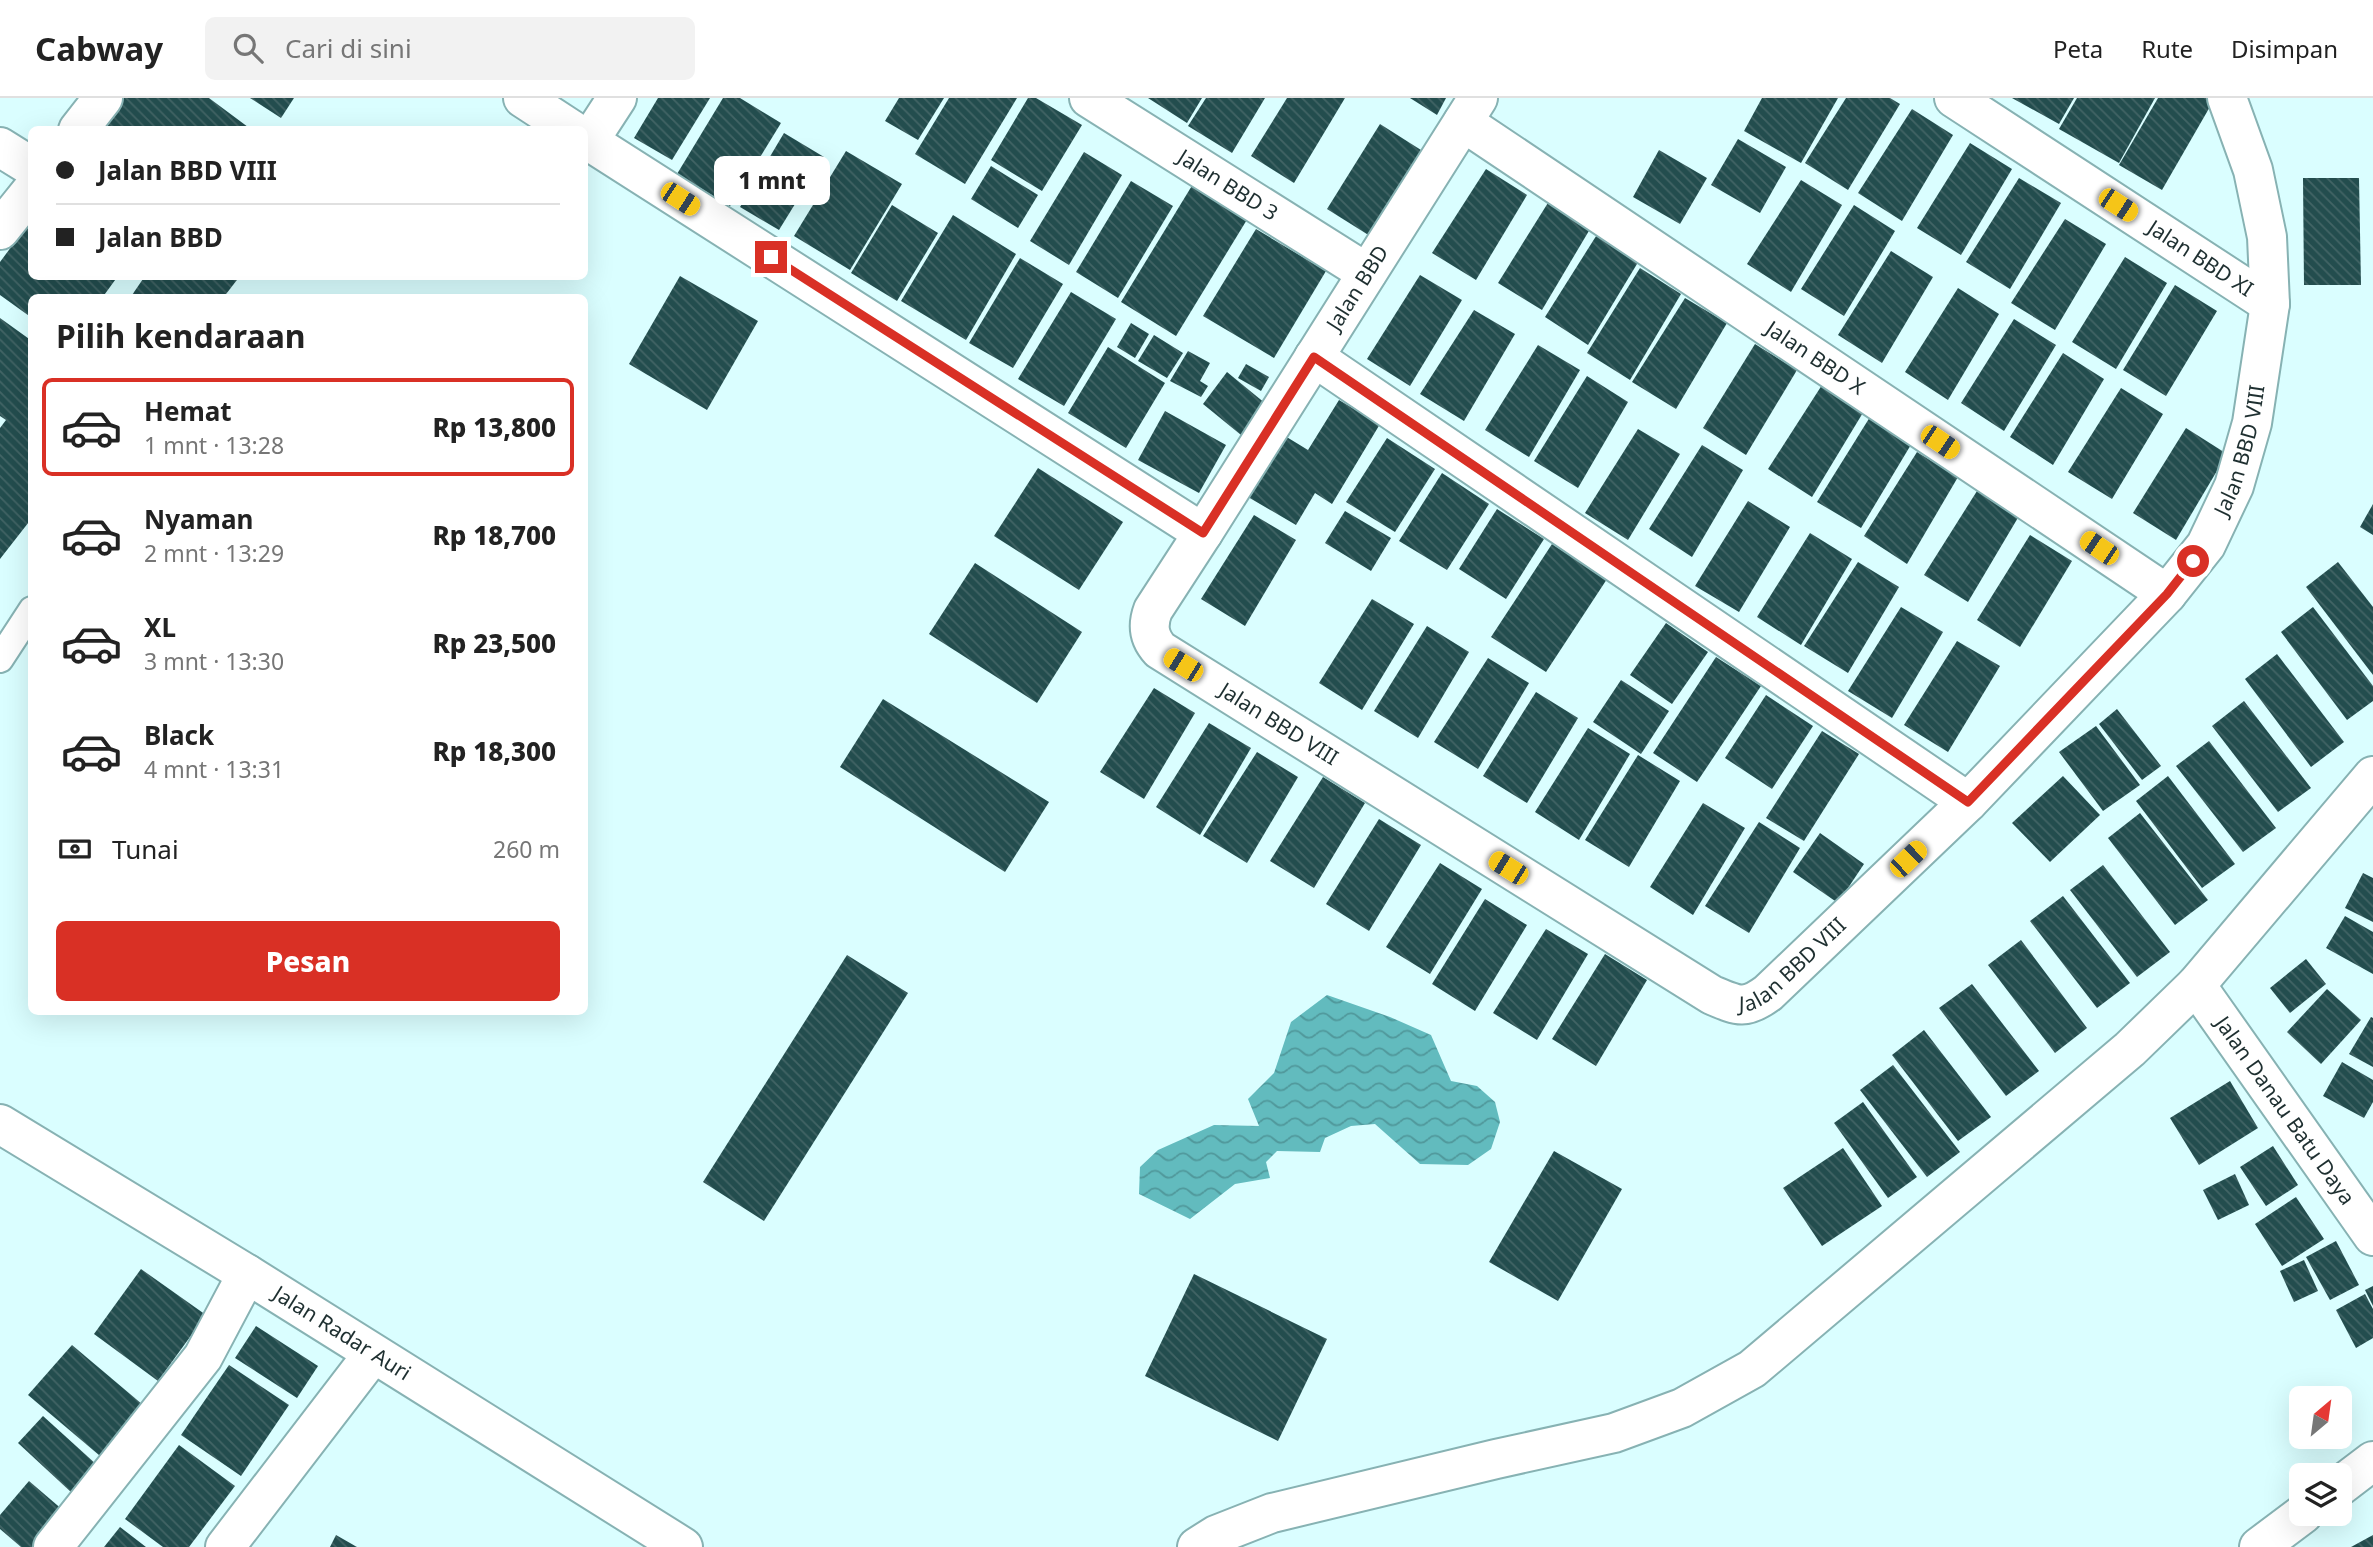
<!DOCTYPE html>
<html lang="id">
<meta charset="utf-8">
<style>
body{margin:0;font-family:"Noto Sans",sans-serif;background:#f2f2f2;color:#222;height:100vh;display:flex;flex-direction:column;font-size:26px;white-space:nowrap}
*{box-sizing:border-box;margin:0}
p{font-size:23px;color:#767676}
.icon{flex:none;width:38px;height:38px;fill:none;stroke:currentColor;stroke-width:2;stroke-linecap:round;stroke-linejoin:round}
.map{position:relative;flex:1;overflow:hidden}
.side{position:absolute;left:28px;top:196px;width:560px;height:721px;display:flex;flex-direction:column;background:#fff;border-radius:10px;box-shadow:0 7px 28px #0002}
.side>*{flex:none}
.hud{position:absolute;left:28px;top:28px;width:560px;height:154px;border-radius:10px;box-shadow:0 7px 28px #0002;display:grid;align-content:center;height:154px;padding:0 28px;background:#fff}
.needle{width:46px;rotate:29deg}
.buttons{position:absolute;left:2289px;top:1288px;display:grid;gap:14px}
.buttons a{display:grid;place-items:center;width:63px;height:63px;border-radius:10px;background:#fff;box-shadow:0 7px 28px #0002;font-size:35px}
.end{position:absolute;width:32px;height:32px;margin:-16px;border:9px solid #d93025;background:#fff;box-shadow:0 0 0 4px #fff}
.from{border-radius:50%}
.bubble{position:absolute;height:49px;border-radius:10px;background:#fff;box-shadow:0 7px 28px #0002;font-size:23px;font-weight:800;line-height:49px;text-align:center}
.car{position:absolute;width:21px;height:42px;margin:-21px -10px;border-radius:9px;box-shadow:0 0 5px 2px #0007;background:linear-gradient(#f5c518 24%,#345 0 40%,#f5c518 0 76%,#345 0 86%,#f5c518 0)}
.hud b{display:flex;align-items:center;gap:24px;height:66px;font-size:26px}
.hud b+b{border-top:2px solid #e0e0e0}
.hud i{width:18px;height:18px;background:#222}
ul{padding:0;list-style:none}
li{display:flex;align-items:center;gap:21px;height:98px;margin:0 14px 10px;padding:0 14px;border:4px solid transparent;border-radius:10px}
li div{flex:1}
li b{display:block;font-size:26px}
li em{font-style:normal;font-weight:800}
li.current{border-color:#d93025}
li>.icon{width:63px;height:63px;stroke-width:1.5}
h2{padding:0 28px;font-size:32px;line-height:84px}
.pay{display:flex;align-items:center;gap:18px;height:77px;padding:0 28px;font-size:26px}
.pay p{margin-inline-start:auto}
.primary-button{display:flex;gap:14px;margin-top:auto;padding:14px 28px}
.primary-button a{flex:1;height:80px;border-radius:10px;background:#d93025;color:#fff;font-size:28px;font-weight:800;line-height:80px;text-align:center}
header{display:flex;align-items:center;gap:42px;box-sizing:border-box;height:98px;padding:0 35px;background:#fff;border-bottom:2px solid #e0e0e0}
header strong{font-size:33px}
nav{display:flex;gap:38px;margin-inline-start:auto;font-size:24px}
.search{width:490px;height:63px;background:#f2f2f2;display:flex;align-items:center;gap:18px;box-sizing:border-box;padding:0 24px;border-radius:10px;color:#767676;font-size:26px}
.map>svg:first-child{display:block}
</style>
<header>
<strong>Cabway</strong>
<div class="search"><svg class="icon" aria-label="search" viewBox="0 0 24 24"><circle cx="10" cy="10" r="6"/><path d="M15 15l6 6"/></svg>Cari di sini</div>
<nav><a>Peta</a><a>Rute</a><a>Disimpan</a></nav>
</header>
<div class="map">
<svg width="2373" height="1449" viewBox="0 0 2373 1449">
<defs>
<pattern id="water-waves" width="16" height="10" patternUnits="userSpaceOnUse" patternTransform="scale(1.75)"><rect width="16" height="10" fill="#62bbbe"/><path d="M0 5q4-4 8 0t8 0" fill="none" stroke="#50989b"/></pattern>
<pattern id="building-back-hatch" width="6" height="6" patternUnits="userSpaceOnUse" patternTransform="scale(1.75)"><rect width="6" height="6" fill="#234d4e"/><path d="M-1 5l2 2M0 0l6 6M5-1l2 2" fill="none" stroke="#426465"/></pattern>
</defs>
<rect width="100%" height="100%" fill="#dafeff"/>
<polygon fill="url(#water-waves)" points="1327,897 1390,919 1431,937 1451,983 1477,988 1495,1004 1500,1024 1491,1051 1468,1067 1420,1066 1375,1026 1351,1028 1325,1040 1320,1054 1277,1053 1266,1064 1270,1080 1235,1086 1190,1121 1139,1096 1140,1069 1158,1052 1214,1027 1259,1028 1248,1001 1274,975 1291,924"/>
<g fill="url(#building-back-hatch)">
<polygon points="124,0 209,0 252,32 96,32 110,20"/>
<polygon points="250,0 294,0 281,20"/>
<polygon points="658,0 710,0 672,62 634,40"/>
<polygon points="723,0 740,0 781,25 730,108 677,76"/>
<polygon points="899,0 944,0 918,42 885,23"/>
<polygon points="949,0 1017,0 965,86 915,56"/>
<polygon points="1028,0 1036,0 1082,27 1042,93 991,62"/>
<polygon points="1148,0 1202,0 1187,25"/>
<polygon points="1206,0 1265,0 1232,55 1188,28"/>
<polygon points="1287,0 1345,0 1294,85 1251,58"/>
<polygon points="1410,0 1446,0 1437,17"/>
<polygon points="1762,0 1838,0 1801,65 1744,33"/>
<polygon points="1846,0 1890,0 1900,6 1848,92 1805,65"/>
<polygon points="2012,0 2074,0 2059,26"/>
<polygon points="2077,0 2155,0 2119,65 2059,31"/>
<polygon points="2158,0 2215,0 2162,92 2119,67"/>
<polygon points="1912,11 1953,37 1902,123 1858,95"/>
<polygon points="1380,26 1421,52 1370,138 1327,111"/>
<polygon points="784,35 824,59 779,132 740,109"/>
<polygon points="1738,41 1786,69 1760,115 1711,87"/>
<polygon points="1970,45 2012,71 1961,157 1917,130"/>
<polygon points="1659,52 1707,80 1680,126 1633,99"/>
<polygon points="846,53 902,86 850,172 794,138"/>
<polygon points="1084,54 1122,77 1069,167 1030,143"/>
<polygon points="991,68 1038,97 1018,130 971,101"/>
<polygon points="1486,71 1527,97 1476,182 1432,155"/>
<polygon points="2019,80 2061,105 2010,191 1966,164"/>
<polygon points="2303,80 2359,80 2361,187 2304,187"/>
<polygon points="1801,82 1842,107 1791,194 1747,166"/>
<polygon points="1131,83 1173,108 1118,200 1076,174"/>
<polygon points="1193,86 1248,120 1176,238 1121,204"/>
<polygon points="1551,100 1593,126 1542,212 1498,185"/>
<polygon points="892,107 938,135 897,203 851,175"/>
<polygon points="1854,107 1895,133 1844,218 1801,191"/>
<polygon points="953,117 1016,156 966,242 901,203"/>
<polygon points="32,121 32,178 118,178 102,200 32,200 32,220 0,197 0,164"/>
<polygon points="2065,121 2106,146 2055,232 2011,205"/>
<polygon points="1256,131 1326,173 1274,260 1203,218"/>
<polygon points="1598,135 1640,161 1588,247 1545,219"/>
<polygon points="1891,153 1933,179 1882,265 1838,237"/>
<polygon points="2125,159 2167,185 2116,271 2072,244"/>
<polygon points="1020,160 1063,186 1013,270 969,245"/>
<polygon points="1640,170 1681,196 1630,282 1587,255"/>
<polygon points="1420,177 1462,202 1410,288 1367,261"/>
<polygon points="145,178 240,178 223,200 130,200"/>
<polygon points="680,178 758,223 707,312 629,266"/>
<polygon points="2175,187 2217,213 2166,298 2123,272"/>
<polygon points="1958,190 1999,216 1948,302 1905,274"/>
<polygon points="1071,194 1116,221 1064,308 1018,281"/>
<polygon points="1685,200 1727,225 1676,311 1632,284"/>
<polygon points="1474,212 1515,236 1464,323 1420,296"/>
<polygon points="0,220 32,243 32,420 0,461 0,330 6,322 0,318"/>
<polygon points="2014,221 2056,247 2004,333 1961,305"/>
<polygon points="1131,225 1149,236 1135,260 1117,249"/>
<polygon points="1154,237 1183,255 1167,280 1138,263"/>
<polygon points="1755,246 1797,272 1746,357 1703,330"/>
<polygon points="1538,247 1580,272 1529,359 1485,332"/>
<polygon points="1108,249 1165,285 1126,350 1068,315"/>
<polygon points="1188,253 1210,265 1200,283 1208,288 1201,299 1170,283"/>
<polygon points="2063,255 2104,281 2053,367 2010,339"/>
<polygon points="1246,266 1269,279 1261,293 1238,280"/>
<polygon points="1227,274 1266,306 1241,337 1203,306"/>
<polygon points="1587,278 1628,304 1578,390 1534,363"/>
<polygon points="1822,287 1864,313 1812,399 1768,371"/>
<polygon points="2121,290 2163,316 2112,401 2068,374"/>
<polygon points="1339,302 1380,326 1332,406 1315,395 1296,427 1248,399 1285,338 1308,352"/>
<polygon points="1165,313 1226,347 1199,395 1138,362"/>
<polygon points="1870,319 1912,345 1861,430 1817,404"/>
<polygon points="2186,330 2227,356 2176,442 2133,415"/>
<polygon points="1638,331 1680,356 1628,442 1585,415"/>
<polygon points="1387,340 1435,371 1395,434 1346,404"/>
<polygon points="1702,347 1743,372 1692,459 1649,431"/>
<polygon points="1917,354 1958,379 1907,466 1864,438"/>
<polygon points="1038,370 1123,424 1079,492 994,438"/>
<polygon points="1442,375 1489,406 1447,472 1399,443"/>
<polygon points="1977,393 2019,418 1968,504 1924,477"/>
<polygon points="1748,403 1790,429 1739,514 1695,488"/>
<polygon points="2373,406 2373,437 2360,429"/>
<polygon points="1497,411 1544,441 1506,501 1459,471"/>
<polygon points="1345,413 1391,440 1371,473 1325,445"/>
<polygon points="1254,417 1296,442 1245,528 1201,501"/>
<polygon points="1810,435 1852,461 1801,547 1757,519"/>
<polygon points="2030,437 2072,463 2020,549 1977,522"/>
<polygon points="1552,446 1607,481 1546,574 1491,539"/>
<polygon points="1858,464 1899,489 1848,575 1804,548"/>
<polygon points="2338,464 2373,509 2373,577 2306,489"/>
<polygon points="975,465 1082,534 1037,605 929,536"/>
<polygon points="1372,501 1414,526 1362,612 1319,585"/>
<polygon points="1901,509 1943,534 1892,620 1848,593"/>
<polygon points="2313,509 2373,588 2373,603 2347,622 2281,534"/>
<polygon points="1666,525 1708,554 1672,606 1630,577"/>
<polygon points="1427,528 1469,554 1418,640 1374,613"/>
<polygon points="1957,543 2000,568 1948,654 1904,627"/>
<polygon points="2277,556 2344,644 2311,669 2245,581"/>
<polygon points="1716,559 1761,588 1697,684 1653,655"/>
<polygon points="1488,560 1529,585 1478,671 1434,644"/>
<polygon points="1621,582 1669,613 1641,656 1593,624"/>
<polygon points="1154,590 1195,615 1144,701 1100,674"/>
<polygon points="1536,594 1578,620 1527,705 1483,678"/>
<polygon points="1766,597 1813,628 1772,691 1725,660"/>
<polygon points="883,601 1049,704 1005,774 840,669"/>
<polygon points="2244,603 2311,690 2278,714 2212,628"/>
<polygon points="2117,611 2161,668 2142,682 2099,626"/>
<polygon points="1209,625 1251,650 1200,737 1156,709"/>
<polygon points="2096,628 2140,687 2103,713 2059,654"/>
<polygon points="1588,630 1630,656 1579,742 1535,714"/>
<polygon points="1822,633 1859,656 1804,743 1766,720"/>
<polygon points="2209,643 2276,730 2243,754 2176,668"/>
<polygon points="1257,654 1298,679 1247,765 1203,738"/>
<polygon points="1638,657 1680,683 1629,769 1585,742"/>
<polygon points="2063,678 2100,717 2050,764 2012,725"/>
<polygon points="2168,678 2235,766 2202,790 2136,703"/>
<polygon points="1323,679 1365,705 1314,790 1270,763"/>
<polygon points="1703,705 1745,730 1693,817 1650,789"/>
<polygon points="2140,715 2208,802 2175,827 2108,740"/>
<polygon points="1379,721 1421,747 1369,833 1326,806"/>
<polygon points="1759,724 1800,750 1749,835 1705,808"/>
<polygon points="1820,735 1864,766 1838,805 1793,774"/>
<polygon points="1440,765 1482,791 1430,876 1386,849"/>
<polygon points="2103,767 2170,854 2137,879 2070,792"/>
<polygon points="2363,775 2373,780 2373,824 2345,810"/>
<polygon points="2063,798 2130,885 2097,910 2030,823"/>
<polygon points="1485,801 1527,827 1475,913 1432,886"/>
<polygon points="2345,818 2373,834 2373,876 2326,850"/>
<polygon points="1546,831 1588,856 1537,942 1493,915"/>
<polygon points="2021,842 2087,930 2055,955 1988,867"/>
<polygon points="1605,856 1647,882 1596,968 1552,941"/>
<polygon points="847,857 908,895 764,1123 703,1084"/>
<polygon points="2306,861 2326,886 2290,915 2270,890"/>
<polygon points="1972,886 2039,973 2006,998 1939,910"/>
<polygon points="2327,891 2361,922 2321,966 2287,934"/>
<polygon points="2371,919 2373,920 2373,969 2349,956"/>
<polygon points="1924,932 1991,1019 1958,1043 1892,957"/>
<polygon points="2342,964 2373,982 2373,1004 2364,1020 2323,998"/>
<polygon points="1893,967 1960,1054 1927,1079 1860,992"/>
<polygon points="2230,983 2258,1030 2199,1067 2170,1020"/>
<polygon points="1863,1004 1917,1079 1888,1100 1834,1025"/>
<polygon points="2273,1048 2298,1087 2266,1108 2240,1069"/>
<polygon points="1843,1050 1882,1108 1822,1148 1783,1090"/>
<polygon points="1554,1053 1622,1091 1558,1203 1489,1164"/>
<polygon points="2235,1076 2249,1107 2218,1122 2203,1092"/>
<polygon points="2296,1099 2324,1141 2282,1168 2255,1126"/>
<polygon points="2336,1143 2359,1187 2330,1202 2306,1159"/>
<polygon points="2304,1162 2318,1193 2294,1204 2280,1173"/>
<polygon points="141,1171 206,1217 158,1283 94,1236"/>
<polygon points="1194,1176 1327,1241 1278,1343 1145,1278"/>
<polygon points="2373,1188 2373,1208 2365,1192"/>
<polygon points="2365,1196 2373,1211 2373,1240 2356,1250 2336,1212"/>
<polygon points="256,1228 318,1268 297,1300 235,1260"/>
<polygon points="72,1247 149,1312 106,1363 28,1297"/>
<polygon points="229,1267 289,1307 241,1378 181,1337"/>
<polygon points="43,1318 97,1367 72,1395 18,1345"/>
<polygon points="179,1347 235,1388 189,1449 163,1449 125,1421"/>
<polygon points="29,1383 64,1413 33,1449 21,1449 0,1431 0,1417"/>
<polygon points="120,1429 146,1449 104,1449"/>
<polygon points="336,1437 357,1449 330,1449"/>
<polygon points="2373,1437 2373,1449 2351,1449"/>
</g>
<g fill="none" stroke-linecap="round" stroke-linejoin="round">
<defs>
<polyline id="lane" points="0,561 32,512"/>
<g id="street">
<polyline points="523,0 572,32"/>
<path id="s1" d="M1089 0 1367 175"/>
<path id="s2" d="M1954 0 2270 206"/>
<path id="s3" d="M1463 24 2167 496"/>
<polyline points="78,32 103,0"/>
<path id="s4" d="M584 40 1203 435 1478 0"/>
<polyline points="589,43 617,0"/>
<polyline points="0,49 32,69"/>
<polyline points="0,132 32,92"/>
<polyline points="1314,259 1968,704"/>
<path id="s5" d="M1203 435 1153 512C1147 528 1149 540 1160 552L1712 897C1738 908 1745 912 1768 895L1968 704 2167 496 2206 447 2234 388 2252 325 2270 206 2267 139 2253 72 2227 0"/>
<path id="s6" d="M2196 887 2373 1138"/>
<polyline points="2340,1388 2373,1363"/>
<polyline points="53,1449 203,1259 247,1176"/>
<polyline points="225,1449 373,1256"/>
<polyline points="1197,1449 1216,1437 1272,1415 1496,1361 1614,1335 1682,1310 1752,1271 2130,951 2196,887 2373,678"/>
<polyline points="2259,1449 2303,1416"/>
</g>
<g id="secondary">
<path id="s7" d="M0 1026 247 1176 683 1449"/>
</g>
</defs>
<use href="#lane" stroke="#87b2b3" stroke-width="30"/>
<use href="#street" stroke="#87b2b3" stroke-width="42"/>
<use href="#secondary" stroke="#87b2b3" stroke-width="42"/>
<use href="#lane" stroke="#fff" stroke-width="26"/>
<use href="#street" stroke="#fff" stroke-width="38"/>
<use href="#secondary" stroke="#fff" stroke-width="38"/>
</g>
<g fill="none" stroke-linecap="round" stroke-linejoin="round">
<polyline stroke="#d93025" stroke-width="9" points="771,159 1203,435 1314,259 1968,704 2167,496 2193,463"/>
</g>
<g text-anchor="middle" stroke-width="7" stroke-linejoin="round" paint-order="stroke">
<g font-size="21" fill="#1e2f30" stroke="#dafeff">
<text dy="7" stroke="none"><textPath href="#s1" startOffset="164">Jalan BBD 3</textPath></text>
<text dy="7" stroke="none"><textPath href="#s2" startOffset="294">Jalan BBD XI</textPath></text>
<text dy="7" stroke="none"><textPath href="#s4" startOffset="1024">Jalan BBD</textPath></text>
<text dy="7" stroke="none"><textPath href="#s3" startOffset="424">Jalan BBD X</textPath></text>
<text dy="7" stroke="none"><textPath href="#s5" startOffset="1575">Jalan BBD VIII</textPath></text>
<text dy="7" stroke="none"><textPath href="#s5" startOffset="275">Jalan BBD VIII</textPath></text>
<text dy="7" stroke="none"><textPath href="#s5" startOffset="882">Jalan BBD VIII</textPath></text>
<text dy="7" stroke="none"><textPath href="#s6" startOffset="154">Jalan Danau Batu Daya</textPath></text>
<text dy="7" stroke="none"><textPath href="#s7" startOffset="401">Jalan Radar Auri</textPath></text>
</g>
</g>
</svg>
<div class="buttons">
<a><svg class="needle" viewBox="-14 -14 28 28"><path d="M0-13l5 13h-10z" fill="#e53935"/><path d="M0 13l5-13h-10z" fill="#767676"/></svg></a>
<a><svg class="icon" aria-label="layers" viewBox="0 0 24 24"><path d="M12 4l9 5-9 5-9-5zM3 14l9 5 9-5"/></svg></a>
</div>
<i class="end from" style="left:2193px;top:463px"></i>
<i class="end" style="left:771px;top:159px"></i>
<div class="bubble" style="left:714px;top:58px;width:116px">1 mnt</div>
<i class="car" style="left:680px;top:101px;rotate:123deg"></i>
<i class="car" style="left:2118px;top:107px;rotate:123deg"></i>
<i class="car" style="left:1940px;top:344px;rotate:124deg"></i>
<i class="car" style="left:2099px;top:450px;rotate:304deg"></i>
<i class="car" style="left:1183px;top:567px;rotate:302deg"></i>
<i class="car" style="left:1908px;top:761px;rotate:46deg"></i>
<i class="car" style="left:1508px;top:770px;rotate:302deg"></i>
<div class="hud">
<b><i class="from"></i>Jalan BBD VIII</b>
<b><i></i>Jalan BBD</b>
</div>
<section class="side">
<h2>Pilih kendaraan</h2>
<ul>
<li class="current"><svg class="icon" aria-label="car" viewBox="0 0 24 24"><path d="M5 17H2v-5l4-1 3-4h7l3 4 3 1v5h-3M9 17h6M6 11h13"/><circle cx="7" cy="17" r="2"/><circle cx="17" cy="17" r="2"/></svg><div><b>Hemat</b><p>1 mnt · 13:28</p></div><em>Rp 13,800</em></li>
<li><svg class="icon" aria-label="car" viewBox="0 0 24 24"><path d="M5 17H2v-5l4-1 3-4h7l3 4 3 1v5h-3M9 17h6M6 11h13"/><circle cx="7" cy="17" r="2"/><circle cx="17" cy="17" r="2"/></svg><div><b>Nyaman</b><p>2 mnt · 13:29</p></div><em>Rp 18,700</em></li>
<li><svg class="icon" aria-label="car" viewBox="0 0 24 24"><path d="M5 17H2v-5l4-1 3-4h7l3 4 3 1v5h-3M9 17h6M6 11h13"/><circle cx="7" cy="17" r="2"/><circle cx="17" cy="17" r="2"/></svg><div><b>XL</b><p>3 mnt · 13:30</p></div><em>Rp 23,500</em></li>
<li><svg class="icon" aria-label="car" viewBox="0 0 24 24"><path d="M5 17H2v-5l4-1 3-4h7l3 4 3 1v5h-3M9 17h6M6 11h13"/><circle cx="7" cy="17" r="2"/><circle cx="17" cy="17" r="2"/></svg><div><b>Black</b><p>4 mnt · 13:31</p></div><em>Rp 18,300</em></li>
</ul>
<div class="pay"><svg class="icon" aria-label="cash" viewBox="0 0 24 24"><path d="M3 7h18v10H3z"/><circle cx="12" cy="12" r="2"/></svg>Tunai<p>260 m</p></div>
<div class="primary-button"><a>Pesan</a></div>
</section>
</div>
